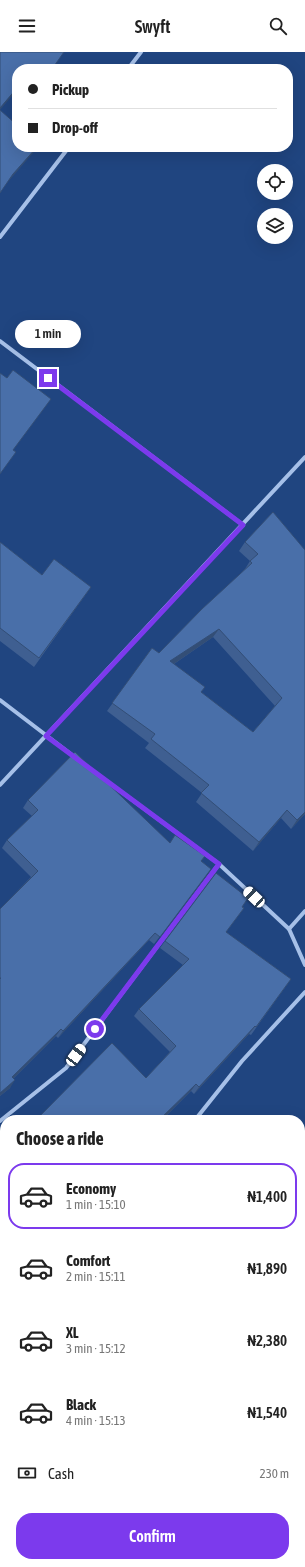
<!DOCTYPE html>
<meta charset="utf-8">
<style>
body{margin:0;font-family:"Asap Condensed",sans-serif;background:#f2f2f2;color:#222;height:100vh;display:flex;flex-direction:column;font-size:15px;white-space:nowrap}
*{box-sizing:border-box;margin:0}
p{font-size:13px;color:#767676}
.icon{flex:none;width:22px;height:22px;fill:none;stroke:currentColor;stroke-width:2;stroke-linecap:round;stroke-linejoin:round}
.map{position:relative;flex:1;overflow:hidden}
.side{position:absolute;left:0px;top:1063px;width:305px;height:452px;display:flex;flex-direction:column;background:#fff;border-radius:16px 16px 0 0;box-shadow:0 4px 16px #0002}
.side>*{flex:none}
.top-card{position:absolute;left:12px;top:12px;width:281px;height:88px;border-radius:16px;box-shadow:0 4px 16px #0002;display:grid;align-content:center;height:88px;padding:0 16px;background:#fff}
.controls{position:absolute;left:257px;top:112px;display:grid;gap:8px}
.controls a{display:grid;place-items:center;width:36px;height:36px;border-radius:50%;background:#fff;box-shadow:0 4px 16px #0002;font-size:20px}
.end{position:absolute;width:18px;height:18px;margin:-9px;border:5px solid #7c3aed;background:#fff;box-shadow:0 0 0 2px #fff}
.from{border-radius:50%}
.bubble{position:absolute;height:28px;border-radius:14px;background:#fff;box-shadow:0 4px 16px #0002;font-size:13px;font-weight:600;line-height:28px;text-align:center}
.car{position:absolute;width:12px;height:24px;margin:-12px -6px;border-radius:5px;box-shadow:0 0 3px 1px #0007;background:linear-gradient(#fff 24%,#345 0 40%,#fff 0 76%,#345 0 86%,#fff 0)}
.top-card b{display:flex;align-items:center;gap:14px;height:38px;font-size:15px}
.top-card b+b{border-top:1px solid #e0e0e0}
.top-card i{width:10px;height:10px;background:#222}
ul{padding:0;list-style:none}
li{display:flex;align-items:center;gap:12px;height:66px;margin:0 8px 6px;padding:0 8px;border:2px solid transparent;border-radius:16px}
li div{flex:1}
li b{display:block;font-size:15px}
li em{font-style:normal;font-weight:600}
li.on{border-color:#7c3aed}
li>.icon{width:36px;height:36px;stroke-width:1.5}
h2{padding:0 16px;font-size:18px;line-height:48px}
.pay{display:flex;align-items:center;gap:10px;height:44px;padding:0 16px;font-size:15px}
.pay p{margin-inline-start:auto}
.action{display:flex;gap:8px;margin-top:auto;padding:8px 16px}
.action a{flex:1;height:46px;border-radius:16px;background:#7c3aed;color:#fff;font-size:16px;font-weight:600;line-height:46px;text-align:center}
header{display:flex;justify-content:space-between;align-items:center;height:52px;padding:0 16px;background:#fff;font-size:18px;font-weight:600}
.map>svg:first-child{display:block}
</style>
<header><svg class="icon" aria-label="menu" viewBox="0 0 24 24"><path d="M4 6h16M4 12h16M4 18h16"/></svg>Swyft<svg class="icon" aria-label="search" viewBox="0 0 24 24"><circle cx="10" cy="10" r="6"/><path d="M15 15l6 6"/></svg></header>
<div class="map">
<svg width="305" height="1515" viewBox="0 0 305 1515">
<rect width="100%" height="100%" fill="#204580"/>
<g fill="none" stroke-linecap="round" stroke-linejoin="round">
<g stroke="#a6c0e8" stroke-width="4">
<polyline points="128,17 141,0"/>
<polyline points="0,185 69,95"/>
<polyline points="0,289 243,473"/>
<polyline points="0,648 76,706"/>
<polyline points="93,719 219,812 289,877 305,913"/>
<polyline points="0,733 305,405"/>
<polyline points="289,877 305,859"/>
<polyline points="195,1068 242,1009 305,940"/>
<polyline points="0,1069 66,1016 219,812"/>
<polyline points="0,1258 5,1254"/>
<polyline points="300,1388 305,1383"/>
</g>
</g>
<g fill="#3f5f91" fill-rule="evenodd">
<path d="M273 460 305 762 291 777 281 766 253 799 196 750 202 741 145 696 149 691 107 659 152 596 159 601 245 517 250 509 239 499 245 490ZM213 585 275 654 253 680 201 640 174 612Z"/>
<polygon points="0,490 42,523 91,535 34,615 0,589"/>
<polygon points="28,748 169,791 201,809 206,824 154,892 149,888 58,986 56,984 13,1027 10,1036 0,1044 0,857 31,825 2,796 7,788 32,764 23,756"/>
<polygon points="242,855 244,856 226,880 291,927 251,983 249,982 194,1042 191,1039 162,1068 36,1068 146,1026 170,1000 134,964 139,957 183,913 160,896 165,889"/>
<polygon points="5,1088 5,1163 0,1167 0,1093"/>
<polygon points="5,1319 5,1356 0,1351 0,1325"/>
<polygon points="305,1403 305,1513 301,1510 299,1515 254,1515 257,1510 300,1510 300,1413"/>
<polygon points="98,1510 196,1510 193,1515 108,1515"/>
</g>
<g fill="#334e76">
<polygon points="17,36 17,38 0,58 0,56"/>
<polygon points="37,95 33,101 7,131 13,122"/>
<polygon points="219,577 213,585 165,618 170,609"/>
<polygon points="287,758 281,766 253,799 259,790"/>
<polygon points="305,760 305,762 291,777 297,768"/>
<polygon points="155,881 149,888 58,986 63,979"/>
<polygon points="255,974 249,982 194,1042 199,1035"/>
<polygon points="61,977 56,984 7,1033 12,1025"/>
<polygon points="15,1028 10,1036 0,1044 0,1041"/>
<polygon points="196,1032 191,1039 162,1068 159,1068"/>
<polygon points="305,1126 304,1129 300,1133 300,1132"/>
</g>
<g fill="#496fa9" stroke="#334e76" fill-rule="evenodd">
<polygon points="0,0 64,0 52,17 17,17 17,36 0,56"/>
<polygon points="0,58 17,73 17,95 37,95 13,122 0,141"/>
<polygon points="13,318 51,347 13,398 16,400 0,422 0,321 7,326"/>
<path d="M273 460 305 498V760L297 768 287 758 259 790 201 741 209 733 151 687 155 682 112 651 152 596 159 601 202 557 252 511 250 509 258 502 245 490ZM219 577 282 646 253 680 201 640 205 635 170 609Z"/>
<polygon points="0,490 42,523 54,507 91,535 39,606 0,576"/>
<polygon points="75,700 170,791 175,783 205,804 201,809 211,817 160,885 155,881 63,979 61,977 12,1025 15,1028 0,1041 0,927 1,926 0,926 0,857 38,819 7,788 38,758 28,748"/>
<polygon points="216,821 248,846 242,855 244,856 226,880 291,927 256,975 255,974 199,1035 196,1032 159,1068 36,1068 112,991 146,1026 176,994 139,957 189,907 165,889"/>
<polygon points="5,1088 5,1159 0,1154 0,1093"/>
<polygon points="300,1115 305,1119 305,1126 300,1132"/>
<polygon points="300,1220 305,1224 305,1250 300,1256"/>
<polygon points="300,1268 305,1272 305,1312 300,1319"/>
<polygon points="5,1319 5,1344 0,1340 0,1325"/>
<polygon points="305,1406 305,1504 299,1515 255,1515 258,1510 300,1510 300,1415"/>
<polygon points="0,1407 5,1411 5,1510 71,1510 69,1515 0,1515"/>
<polygon points="118,1510 196,1510 193,1515 127,1515"/>
</g>
<g fill="none" stroke-linecap="round" stroke-linejoin="round">
<polyline stroke="#7c3aed" stroke-width="5" points="48,326 243,473 46,684 219,812 95,977"/>
</g>
</svg>
<div class="controls">
<a><svg class="icon" aria-label="locate" viewBox="0 0 24 24"><circle cx="12" cy="12" r="6"/><path d="M12 2v4M12 18v4M2 12h4M18 12h4"/></svg></a>
<a><svg class="icon" aria-label="layers" viewBox="0 0 24 24"><path d="M12 4l9 5-9 5-9-5zM3 14l9 5 9-5"/></svg></a>
</div>
<i class="end from" style="left:95px;top:977px"></i>
<i class="end" style="left:48px;top:326px"></i>
<div class="bubble" style="left:15px;top:268px;width:66px">1 min</div>
<i class="car" style="left:254px;top:845px;rotate:313deg"></i>
<i class="car" style="left:76px;top:1003px;rotate:37deg"></i>
<div class="top-card">
<b><i class="from"></i>Pickup</b>
<b><i></i>Drop-off</b>
</div>
<section class="side">
<h2>Choose a ride</h2>
<ul>
<li class="on"><svg class="icon" aria-label="car" viewBox="0 0 24 24"><path d="M5 17H2v-5l4-1 3-4h7l3 4 3 1v5h-3M9 17h6M6 11h13"/><circle cx="7" cy="17" r="2"/><circle cx="17" cy="17" r="2"/></svg><div><b>Economy</b><p>1 min · 15:10</p></div><em>₦1,400</em></li>
<li><svg class="icon" aria-label="car" viewBox="0 0 24 24"><path d="M5 17H2v-5l4-1 3-4h7l3 4 3 1v5h-3M9 17h6M6 11h13"/><circle cx="7" cy="17" r="2"/><circle cx="17" cy="17" r="2"/></svg><div><b>Comfort</b><p>2 min · 15:11</p></div><em>₦1,890</em></li>
<li><svg class="icon" aria-label="car" viewBox="0 0 24 24"><path d="M5 17H2v-5l4-1 3-4h7l3 4 3 1v5h-3M9 17h6M6 11h13"/><circle cx="7" cy="17" r="2"/><circle cx="17" cy="17" r="2"/></svg><div><b>XL</b><p>3 min · 15:12</p></div><em>₦2,380</em></li>
<li><svg class="icon" aria-label="car" viewBox="0 0 24 24"><path d="M5 17H2v-5l4-1 3-4h7l3 4 3 1v5h-3M9 17h6M6 11h13"/><circle cx="7" cy="17" r="2"/><circle cx="17" cy="17" r="2"/></svg><div><b>Black</b><p>4 min · 15:13</p></div><em>₦1,540</em></li>
</ul>
<div class="pay"><svg class="icon" aria-label="cash" viewBox="0 0 24 24"><path d="M3 7h18v10H3z"/><circle cx="12" cy="12" r="2"/></svg>Cash<p>230 m</p></div>
<div class="action"><a>Confirm</a></div>
</section>
</div>
